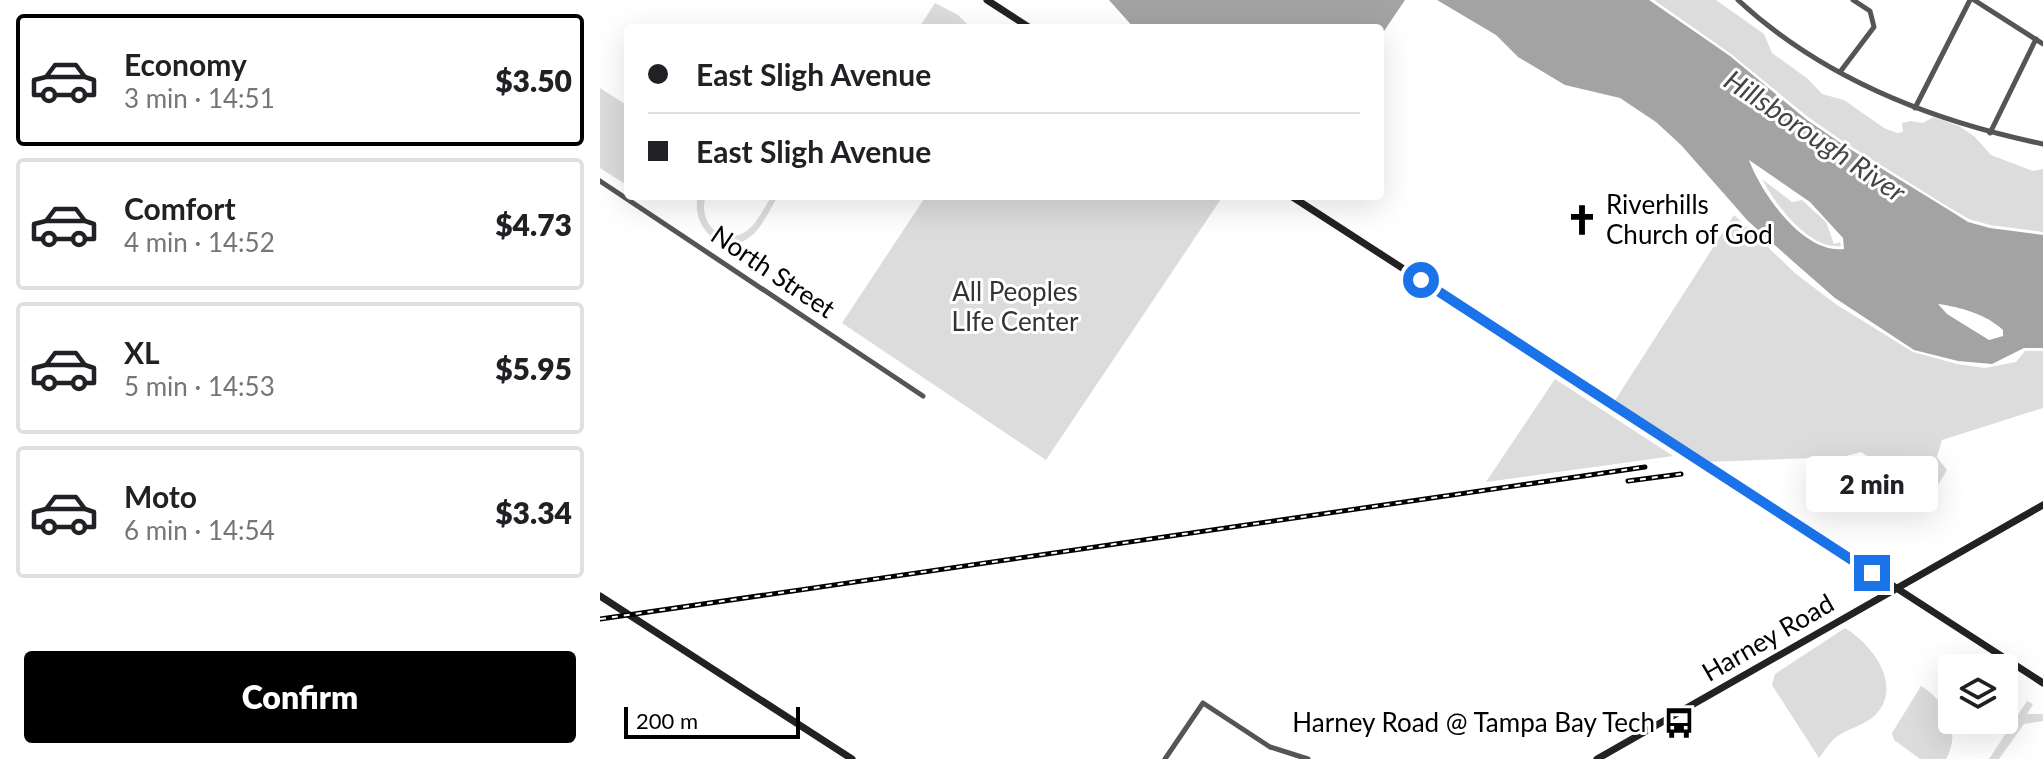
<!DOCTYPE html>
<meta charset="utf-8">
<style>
body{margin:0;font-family:Lato,sans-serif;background:#f6f6f6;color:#202124;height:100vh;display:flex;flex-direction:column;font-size:30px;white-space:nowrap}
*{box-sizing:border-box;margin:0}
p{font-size:26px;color:#757577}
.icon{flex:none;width:44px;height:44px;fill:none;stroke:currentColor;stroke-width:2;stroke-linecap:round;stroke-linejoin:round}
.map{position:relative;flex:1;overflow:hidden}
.side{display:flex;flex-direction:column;background:#fff;width:600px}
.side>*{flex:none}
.guide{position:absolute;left:24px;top:24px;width:760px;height:176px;border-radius:8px;box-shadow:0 8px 32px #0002;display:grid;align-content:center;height:176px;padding:0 24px;background:#fff}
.tools{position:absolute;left:1338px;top:654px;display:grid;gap:16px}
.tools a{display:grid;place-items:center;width:80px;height:80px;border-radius:8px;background:#fff;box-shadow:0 8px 32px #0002;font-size:40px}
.scale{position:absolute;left:24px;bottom:20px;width:176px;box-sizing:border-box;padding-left:8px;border:4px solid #000;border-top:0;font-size:22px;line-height:28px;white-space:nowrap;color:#000;-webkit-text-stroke:6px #fff;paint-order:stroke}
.end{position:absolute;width:36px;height:36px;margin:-18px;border:10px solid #1a73e8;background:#fff;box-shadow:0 0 0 4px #fff}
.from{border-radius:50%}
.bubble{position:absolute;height:56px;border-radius:8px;background:#fff;box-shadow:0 8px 32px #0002;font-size:26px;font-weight:800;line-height:56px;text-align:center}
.guide b{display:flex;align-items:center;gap:28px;height:76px;font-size:30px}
.guide b+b{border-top:2px solid #e0e0e0}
.guide i{width:20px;height:20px;background:#202124}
ul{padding:14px 0 0;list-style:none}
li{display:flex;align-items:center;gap:24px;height:132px;margin:0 16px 12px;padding:0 8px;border:4px solid #e0e0e0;border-radius:8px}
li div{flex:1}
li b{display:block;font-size:30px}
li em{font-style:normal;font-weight:800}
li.on{border-color:#000}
li>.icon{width:72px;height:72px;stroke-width:1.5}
.action{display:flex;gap:16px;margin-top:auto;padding:16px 24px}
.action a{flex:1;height:92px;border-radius:8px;background:#000;color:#fff;font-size:32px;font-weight:800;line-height:92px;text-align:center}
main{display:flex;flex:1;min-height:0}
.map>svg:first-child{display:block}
</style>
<main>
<section class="side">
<ul>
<li class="on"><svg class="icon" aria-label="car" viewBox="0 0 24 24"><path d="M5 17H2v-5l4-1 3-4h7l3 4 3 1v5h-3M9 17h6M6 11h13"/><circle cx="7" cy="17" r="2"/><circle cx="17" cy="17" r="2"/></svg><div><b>Economy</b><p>3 min · 14:51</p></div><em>$3.50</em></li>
<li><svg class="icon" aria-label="car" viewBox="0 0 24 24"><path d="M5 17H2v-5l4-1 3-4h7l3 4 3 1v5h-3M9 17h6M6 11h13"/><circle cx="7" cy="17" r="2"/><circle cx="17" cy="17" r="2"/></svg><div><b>Comfort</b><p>4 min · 14:52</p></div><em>$4.73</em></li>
<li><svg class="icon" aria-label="car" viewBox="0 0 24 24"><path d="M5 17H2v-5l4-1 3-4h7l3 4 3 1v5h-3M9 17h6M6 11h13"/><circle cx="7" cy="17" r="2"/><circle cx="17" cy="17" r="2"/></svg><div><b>XL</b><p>5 min · 14:53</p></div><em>$5.95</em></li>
<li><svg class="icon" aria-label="car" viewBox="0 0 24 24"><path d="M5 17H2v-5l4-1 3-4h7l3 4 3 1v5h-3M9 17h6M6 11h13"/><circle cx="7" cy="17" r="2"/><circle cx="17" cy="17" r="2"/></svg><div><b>Moto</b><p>6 min · 14:54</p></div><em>$3.34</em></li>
</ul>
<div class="action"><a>Confirm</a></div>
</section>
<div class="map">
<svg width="1443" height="759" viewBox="0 0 1443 759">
<rect width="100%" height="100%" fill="#fff"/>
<g fill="#dcdcdc">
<polygon points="1054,0 1116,0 1164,34 1172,53 1208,79 1222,94 1244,100 1284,128 1297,133 1303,132 1302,123 1311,121 1323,123 1333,117 1359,126 1374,136 1391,155 1433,171 1443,169 1443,232 1390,225 1369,219 1350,208 1247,144 1208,117 1131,54"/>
<polygon points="335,3 358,15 371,28 319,28"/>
<polygon points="0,88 28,106 28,186 0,168"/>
<path d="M1162 179 1192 202 1202 200 1226 222 1234 244 1240 242 1241 246C1209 250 1175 204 1162 179Z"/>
<path d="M98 196H106C97 220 120 247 145 232 157 225 164 207 172 196H178C170 209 162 228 150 237 121 259 90 225 98 196Z"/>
<polygon points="326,196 623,196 446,460 242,323"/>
<polygon points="1134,215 1196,274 1237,305 1313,352 1357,364 1385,368 1416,362 1425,351 1443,351 1443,408 1342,440 1337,457 1347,470 1331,497 1261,452 1242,457 1105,462 1014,402"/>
<polygon points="955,379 1073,456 886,482"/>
<path d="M1245 628C1270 643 1302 682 1278 712 1266 726 1249 727 1235 738 1229 743 1224 752 1219 758L1172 685 1175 674Z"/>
<path d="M1321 686C1346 701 1362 731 1346 759H1320L1294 740 1292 733Z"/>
<polygon points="1427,701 1433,704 1427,714 1443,714 1443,721 1424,724 1399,759 1389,759"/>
</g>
<g fill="#a3a3a3" fill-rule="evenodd">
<polygon points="509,0 805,0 780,37 780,28 534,28"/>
<path d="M837 0H1049L1130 56 1207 120 1245 146 1349 210 1368 222 1390 228 1443 235V348H1424L1392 364 1358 361 1314 350 1235 298 1196 264 1148 221 1081 145 1056 122 1020 98 965 85 918 57 896 35ZM1149 160 1210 202 1243 238 1244 249C1203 254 1161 193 1149 160ZM1338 304C1360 307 1386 314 1403 330V336L1389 340 1347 314Z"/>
</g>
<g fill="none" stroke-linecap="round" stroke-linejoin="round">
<g stroke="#555" stroke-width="5">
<path d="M1138 0C1223 79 1331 121 1443 144"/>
<polyline points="1374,0 1443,44"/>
<polyline points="1240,72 1274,27 1270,11 1253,0"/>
<polyline points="1315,108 1370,0"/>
<polyline points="1390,133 1436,39"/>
<polyline points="0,181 323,396"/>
<polyline points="565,759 603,703 670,747 708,759"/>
</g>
<g stroke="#222" stroke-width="7">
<polyline points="387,0 430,28"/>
<polyline points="691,196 1443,683"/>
<polyline points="0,596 252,759"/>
<polyline points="997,759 1443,505"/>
</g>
<defs>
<g id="rail">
<polyline points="1028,481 1081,474"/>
<polyline points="0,619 1045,467"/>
</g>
</defs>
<use href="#rail" stroke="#000" stroke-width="5"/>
<use href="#rail" stroke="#fff" stroke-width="2" stroke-dasharray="6" stroke-linecap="butt"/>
</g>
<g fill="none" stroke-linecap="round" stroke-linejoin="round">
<polyline stroke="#1a73e8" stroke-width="10" points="821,280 1272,573"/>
</g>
<defs>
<symbol id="church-bare" viewBox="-9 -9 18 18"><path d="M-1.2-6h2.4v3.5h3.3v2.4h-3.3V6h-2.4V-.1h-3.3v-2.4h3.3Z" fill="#000" stroke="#fff" stroke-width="2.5" paint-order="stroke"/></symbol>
<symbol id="bus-bare" viewBox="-9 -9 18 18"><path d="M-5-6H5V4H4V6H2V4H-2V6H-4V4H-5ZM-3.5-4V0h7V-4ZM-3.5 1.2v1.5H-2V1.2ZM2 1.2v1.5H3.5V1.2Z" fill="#000" stroke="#fff" stroke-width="2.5" paint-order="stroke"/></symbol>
</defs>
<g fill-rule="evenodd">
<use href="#church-bare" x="960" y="198" width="44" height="44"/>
<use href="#bus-bare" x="1057" y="701" width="44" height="44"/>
</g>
<g text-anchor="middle" stroke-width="6" stroke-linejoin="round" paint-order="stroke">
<g font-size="26" fill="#000" stroke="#fff" text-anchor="start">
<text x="1006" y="214">Riverhills<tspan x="1006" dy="30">Church of God</tspan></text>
<text x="1055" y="732" text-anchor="end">Harney Road @ Tampa Bay Tech</text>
</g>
<g font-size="26" fill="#000" stroke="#fff">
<text transform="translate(173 272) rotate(34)" y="9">North Street</text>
<text transform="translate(1168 638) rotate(-30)" y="9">Harney Road</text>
</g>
<g font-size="26" fill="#333" stroke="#fff">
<text x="415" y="301">All Peoples<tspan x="415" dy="30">LIfe Center</tspan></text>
</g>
<g font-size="28" font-style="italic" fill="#444" stroke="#fff">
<text transform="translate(1215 136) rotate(34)" y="10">Hillsborough River</text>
</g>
</g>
</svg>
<div class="tools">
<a><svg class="icon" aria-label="layers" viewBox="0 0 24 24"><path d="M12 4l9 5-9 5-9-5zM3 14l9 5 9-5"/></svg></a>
</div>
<div class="scale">200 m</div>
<i class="end from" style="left:821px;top:280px"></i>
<i class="end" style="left:1272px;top:573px"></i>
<div class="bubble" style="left:1206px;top:456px;width:132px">2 min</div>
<div class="guide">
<b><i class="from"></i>East Sligh Avenue</b>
<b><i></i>East Sligh Avenue</b>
</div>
</div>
</main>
